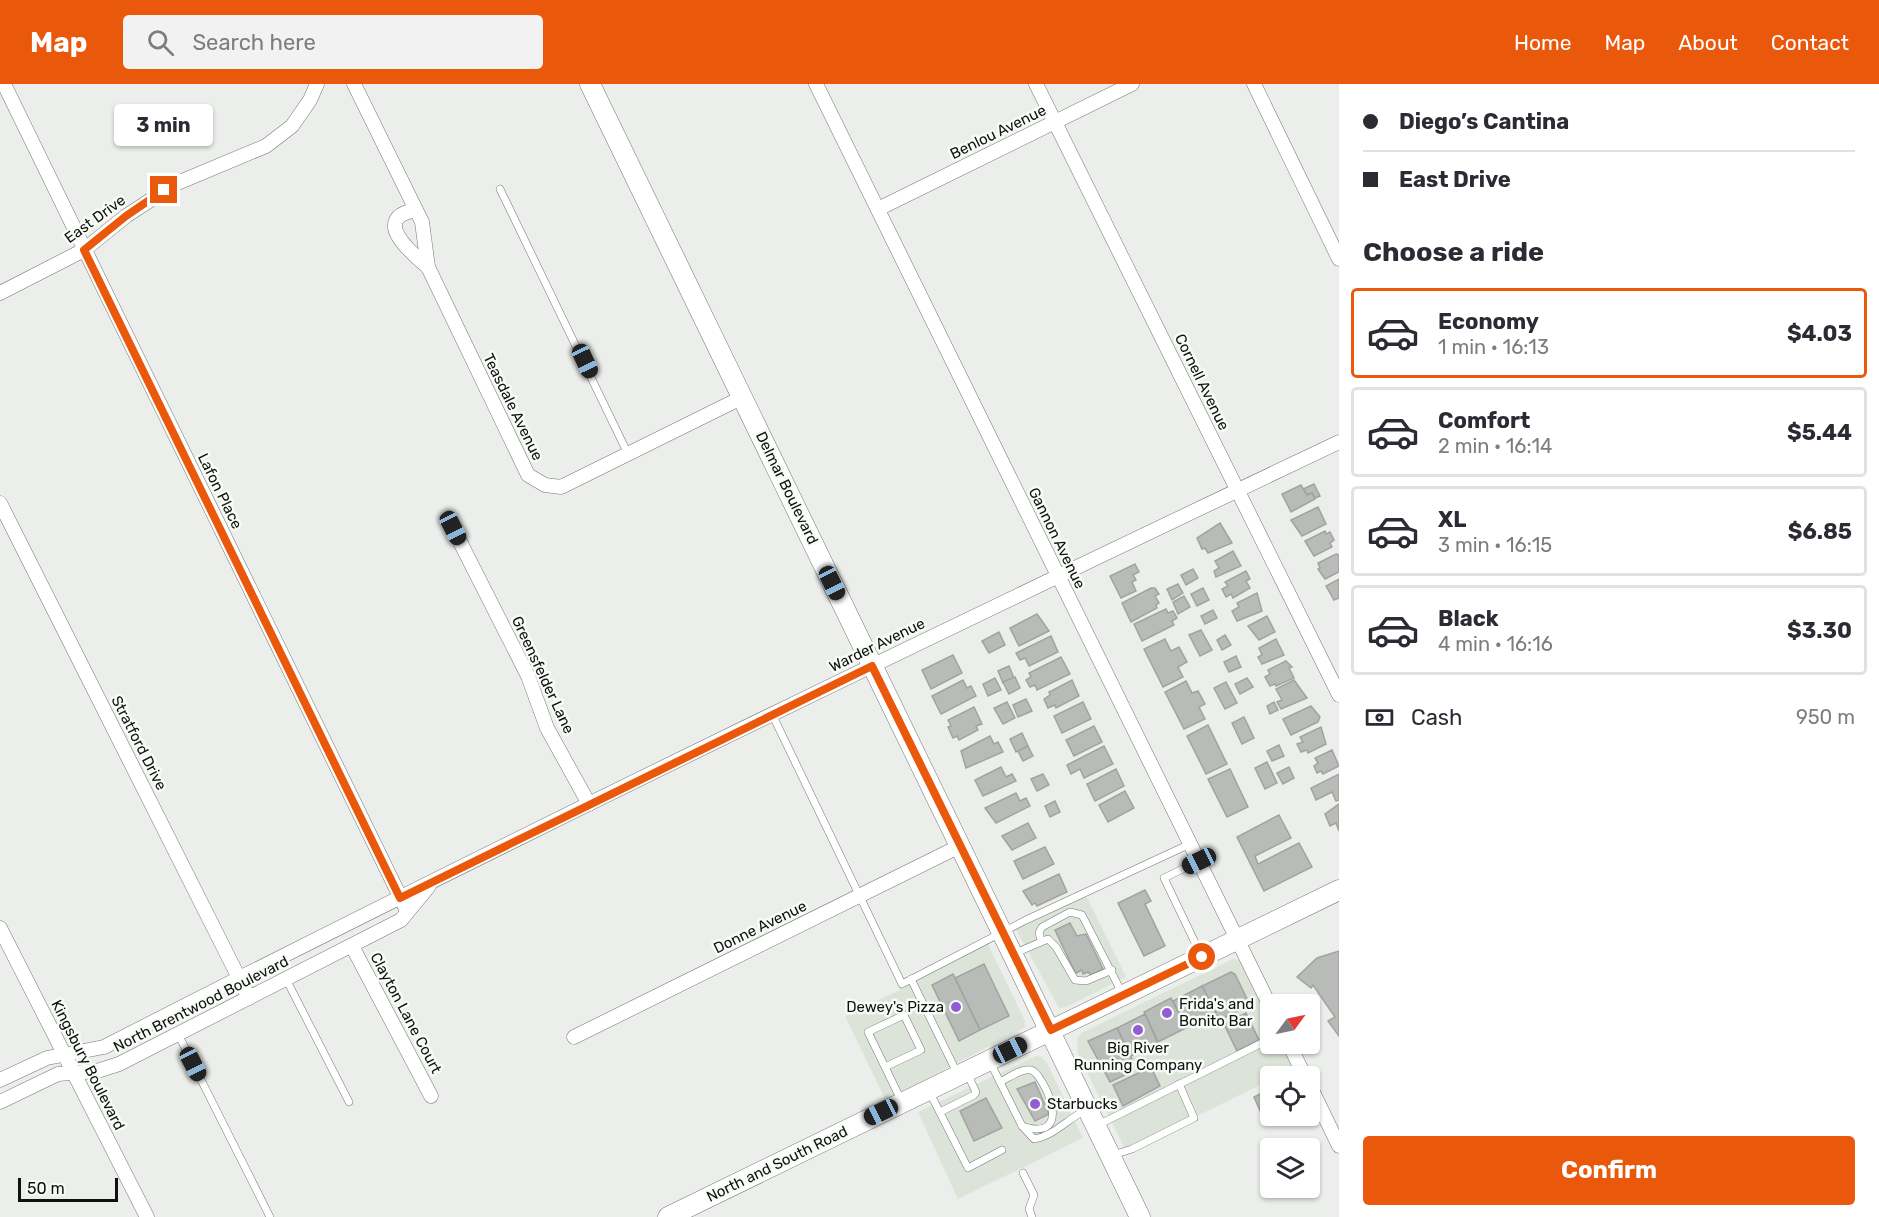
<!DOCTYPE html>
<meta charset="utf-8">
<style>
body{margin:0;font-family:Rubik,sans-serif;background:#f2f2f3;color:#2b2b33;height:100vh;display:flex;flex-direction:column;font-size:22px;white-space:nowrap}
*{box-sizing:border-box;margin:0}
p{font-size:20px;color:#7c7c81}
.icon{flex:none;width:33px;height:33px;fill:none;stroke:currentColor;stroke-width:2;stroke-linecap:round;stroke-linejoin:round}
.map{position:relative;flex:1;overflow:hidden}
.side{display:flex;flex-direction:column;background:#fff;width:540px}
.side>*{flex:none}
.top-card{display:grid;align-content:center;height:132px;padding:0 24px;background:#fff}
.needle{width:39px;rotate:57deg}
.tools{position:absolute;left:1260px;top:910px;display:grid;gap:12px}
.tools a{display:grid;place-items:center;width:60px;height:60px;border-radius:6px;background:#fff;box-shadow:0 2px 4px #0004;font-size:30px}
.scale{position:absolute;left:18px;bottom:15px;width:100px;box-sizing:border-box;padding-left:6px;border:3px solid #101110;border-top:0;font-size:16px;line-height:21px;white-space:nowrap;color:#101110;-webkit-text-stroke:4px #f8fcf7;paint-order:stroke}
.end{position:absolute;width:27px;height:27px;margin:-14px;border:8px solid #ea580c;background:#fff;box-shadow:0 0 0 3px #fff}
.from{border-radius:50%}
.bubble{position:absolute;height:42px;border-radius:6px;background:#fff;box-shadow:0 2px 4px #0004;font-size:20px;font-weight:700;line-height:42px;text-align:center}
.car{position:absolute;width:18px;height:36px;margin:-18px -9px;border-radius:8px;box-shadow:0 0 4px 2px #0007;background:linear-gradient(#222 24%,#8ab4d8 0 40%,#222 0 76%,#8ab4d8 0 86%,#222 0)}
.top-card b{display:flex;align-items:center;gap:21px;height:57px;font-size:22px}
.top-card b+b{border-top:2px solid #e1e1e2}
.top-card i{width:15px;height:15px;background:#2b2b33}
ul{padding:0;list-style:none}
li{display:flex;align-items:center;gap:18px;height:90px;margin:0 12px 9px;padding:0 12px;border:3px solid #e1e1e2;border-radius:6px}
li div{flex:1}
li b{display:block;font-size:22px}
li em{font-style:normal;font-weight:700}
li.active{border-color:#ea580c}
li>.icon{width:54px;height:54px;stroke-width:1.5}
h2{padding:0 24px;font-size:27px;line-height:72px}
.pay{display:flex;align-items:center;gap:15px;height:66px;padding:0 24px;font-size:22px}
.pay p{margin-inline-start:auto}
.button{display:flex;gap:12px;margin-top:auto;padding:12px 24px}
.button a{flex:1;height:69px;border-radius:6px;background:#ea580c;color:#fff;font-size:24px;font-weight:700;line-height:69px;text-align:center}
header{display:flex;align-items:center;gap:36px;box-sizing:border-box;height:84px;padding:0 30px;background:#ea580c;color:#fff}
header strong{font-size:28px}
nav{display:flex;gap:33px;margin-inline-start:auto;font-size:21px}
.search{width:420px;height:54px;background:#f2f2f3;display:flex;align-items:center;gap:15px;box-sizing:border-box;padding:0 21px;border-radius:6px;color:#7c7c81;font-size:22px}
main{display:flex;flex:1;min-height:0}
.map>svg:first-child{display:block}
</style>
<header>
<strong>Map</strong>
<div class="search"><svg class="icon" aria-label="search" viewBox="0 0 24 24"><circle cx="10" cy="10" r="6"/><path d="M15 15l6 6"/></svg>Search here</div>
<nav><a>Home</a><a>Map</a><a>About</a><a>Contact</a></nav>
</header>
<main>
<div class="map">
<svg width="1339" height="1133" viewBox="0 0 1339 1133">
<rect width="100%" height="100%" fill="#ebeeea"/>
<g fill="#dce4d9">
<polygon points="1083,805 1126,893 1066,923 1059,924 1013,840"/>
<polygon points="985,854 1025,937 1025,943 886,1017 845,932 900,906 896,898"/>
<polygon points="1233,875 1238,876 1245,883 1270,936 1270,960 1282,960 1293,984 1270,993 1270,996 1126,1067 1078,970 1077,955 1081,949"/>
<polygon points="1036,972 1041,973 1047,979 1083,1054 958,1115 918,1028"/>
</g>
<g fill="#b8bbb7" stroke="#a0a49f" stroke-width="1.5">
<polygon points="1314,400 1320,412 1315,414 1312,409 1307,411 1303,405"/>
<polygon points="1301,401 1307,411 1312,409 1315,415 1291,428 1282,410"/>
<polygon points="1318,423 1326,440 1302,452 1291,436"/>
<polygon points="1220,439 1232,459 1208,469 1205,464 1202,465 1197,454"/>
<polygon points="1325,447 1326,450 1330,448 1334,456 1330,459 1332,463 1314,472 1305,457"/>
<polygon points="1233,467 1241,482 1216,493 1214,487 1219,484 1215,477"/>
<polygon points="1336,470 1339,471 1339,488 1325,495 1318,485 1320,484 1318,479"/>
<polygon points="1135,480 1139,488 1133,491 1136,496 1132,498 1136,507 1121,514 1110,492"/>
<polygon points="1193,485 1198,494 1186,501 1181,491"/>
<polygon points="1246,487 1250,495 1246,497 1250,504 1233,514 1231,510 1226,513 1222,505 1228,502 1225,498"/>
<polygon points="1339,495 1339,514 1334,516 1326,502"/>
<polygon points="1178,500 1183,509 1172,516 1167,505"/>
<polygon points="1151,504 1155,504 1159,510 1155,512 1159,519 1156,521 1157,524 1131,538 1122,519"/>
<polygon points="1203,504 1209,516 1197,522 1191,510"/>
<polygon points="1257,509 1262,527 1237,537 1232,527 1239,523 1237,519"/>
<polygon points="1184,512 1190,523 1178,530 1173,518"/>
<polygon points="1166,525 1168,529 1173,527 1177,534 1172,537 1174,541 1142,557 1134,540"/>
<polygon points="1213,526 1217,534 1205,540 1201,532"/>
<polygon points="1037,530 1049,547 1019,562 1010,544"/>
<polygon points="1267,532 1275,548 1259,556 1248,542"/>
<polygon points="1201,546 1212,566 1200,572 1189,551"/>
<polygon points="999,548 1005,561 989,569 982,557"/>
<polygon points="1225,551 1231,561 1222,566 1217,556"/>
<polygon points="1051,552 1058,568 1029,582 1025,574 1020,576 1016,569"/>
<polygon points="1165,555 1171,567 1179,563 1187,578 1178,583 1183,593 1163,603 1144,565"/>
<polygon points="1276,555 1284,571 1262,580 1258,573 1262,571 1259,564"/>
<polygon points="953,571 962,589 931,605 922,586"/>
<polygon points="1236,572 1241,583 1229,588 1224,578"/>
<polygon points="1061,573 1070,590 1037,606 1035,601 1030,603 1026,596 1031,593 1029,589"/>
<polygon points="1286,577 1292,583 1289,584 1294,594 1276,602 1275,600 1270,602 1265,593 1270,590 1268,586"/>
<polygon points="1009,582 1014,594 1003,599 998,587"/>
<polygon points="1015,593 1020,604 1009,610 1003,598"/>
<polygon points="995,594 1001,606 988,612 983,600"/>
<polygon points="1247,594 1253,603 1240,610 1235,600"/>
<polygon points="963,596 967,604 971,602 976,612 941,630 932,612"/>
<polygon points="1072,596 1079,612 1056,624 1055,621 1048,624 1044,615 1050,611 1049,608"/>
<polygon points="1294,596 1307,614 1281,625 1277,618 1282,616 1276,605"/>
<polygon points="1186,597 1192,609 1198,607 1205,620 1199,623 1205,635 1184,645 1165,608"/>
<polygon points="1226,598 1237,619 1225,625 1214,604"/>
<polygon points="1026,615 1032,627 1018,633 1013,621"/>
<polygon points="1007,618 1015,634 1003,640 994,624"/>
<polygon points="1083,618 1091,635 1062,649 1054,632"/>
<polygon points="1274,618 1278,626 1270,630 1267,622"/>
<polygon points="1311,622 1320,633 1318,638 1291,651 1283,635"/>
<polygon points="974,623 982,640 976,642 978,646 959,656 957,652 953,654 948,643 951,642 948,636"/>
<polygon points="1244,633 1254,654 1242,660 1232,639"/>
<polygon points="1208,641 1227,680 1206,690 1187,652"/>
<polygon points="1094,642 1102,658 1074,672 1066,656"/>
<polygon points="1321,643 1326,660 1308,669 1307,666 1301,668 1297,660 1303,658 1300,653"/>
<polygon points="1022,649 1028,662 1016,668 1010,655"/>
<polygon points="990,652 994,660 998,658 1003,668 966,684 961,667"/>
<polygon points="1279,661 1284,672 1272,677 1267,667"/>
<polygon points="1028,662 1033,672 1023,677 1018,667"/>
<polygon points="1104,662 1113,680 1084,694 1080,685 1071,690 1067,681"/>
<polygon points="1332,666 1339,682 1323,690 1321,687 1317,689 1314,682 1318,679 1315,674"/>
<polygon points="1267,678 1277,699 1265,705 1255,684"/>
<polygon points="1001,683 1006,693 1012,690 1016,697 983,712 975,696"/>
<polygon points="1289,683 1294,694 1283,700 1277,689"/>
<polygon points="1116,685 1124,702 1095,717 1087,700"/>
<polygon points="1230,685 1248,723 1227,733 1208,695"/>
<polygon points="1043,690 1049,701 1037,707 1031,695"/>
<polygon points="1339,690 1339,716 1336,717 1332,708 1316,716 1311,704"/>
<polygon points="1125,707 1134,724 1108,738 1099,721"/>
<polygon points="1016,709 1020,717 1026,714 1030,722 996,739 985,724"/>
<polygon points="1055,717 1060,728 1050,733 1045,722"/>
<polygon points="1339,720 1339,747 1336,739 1330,742 1325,730"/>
<polygon points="1279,731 1291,754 1255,772 1258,780 1299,759 1312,783 1264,807 1237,753"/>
<polygon points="1028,739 1036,754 1012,766 1002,752"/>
<polygon points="1045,763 1054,780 1023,795 1014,777"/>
<polygon points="1059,790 1067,808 1037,822 1035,819 1032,821 1023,807"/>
<polygon points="1145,806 1151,817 1145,820 1165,862 1144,872 1118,819"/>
<polygon points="1070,839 1077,852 1086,850 1103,885 1091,891 1088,888 1083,890 1082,886 1076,889 1074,886 1055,846"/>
<polygon points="1339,867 1339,952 1328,937 1335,933 1313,901 1311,904 1297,893 1317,874"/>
<polygon points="984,880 1009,932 980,946 955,894"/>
<polygon points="1231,888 1235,890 1250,921 1218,937 1202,902"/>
<polygon points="953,890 980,946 959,957 932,901"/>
<polygon points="1202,902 1216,929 1186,944 1173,917"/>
<polygon points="1171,914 1186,944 1158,958 1144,928"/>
<polygon points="1246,929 1259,956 1237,967 1224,940"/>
<polygon points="1145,930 1158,959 1131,972 1117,944"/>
<polygon points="1117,944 1132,975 1122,980 1127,990 1110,998 1088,957"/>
<polygon points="1151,983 1160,1002 1123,1022 1113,1001"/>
<polygon points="1035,998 1049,1030 1035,1037 1017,1005"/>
<polygon points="1270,1005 1270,1029 1263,1033 1254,1013"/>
<polygon points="986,1014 1002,1044 974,1057 960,1027"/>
</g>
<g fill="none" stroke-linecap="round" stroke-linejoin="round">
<defs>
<g id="lane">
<polyline points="500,105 628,370"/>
<polyline points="772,630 902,900 1026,836 1190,760"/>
<polyline points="1199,777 1164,794 1201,871"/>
<polyline points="1041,856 1039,849 1042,843 1070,828 1082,831 1122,909"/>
<polyline points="1013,870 1048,855 1056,863 1075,896 1086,897 1112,886"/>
<polyline points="286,895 349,1018"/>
<polyline points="911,895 958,991"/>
<polyline points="178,950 270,1133"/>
<path d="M990 978 1022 1042 1034 1055C1054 1052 1067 1035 1086 1026"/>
<polyline points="885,983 921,966 904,931 868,948 902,1018"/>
<path d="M1000 998C1009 994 1021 984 1031 986 1043 989 1077 1060 1022 1042"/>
<polyline points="929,1007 968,1084 1002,1066"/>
<polyline points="940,1028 974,1011 976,1008 967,989"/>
<polyline points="1098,1041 1270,955"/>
<polyline points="1113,1071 1132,1065 1194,1034 1179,1000"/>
<polyline points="1023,1089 1034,1111 1029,1125 1032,1133"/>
</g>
<g id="street">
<polyline points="4,0 407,827"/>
<polyline points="354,0 422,138 428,183 528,391 545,401 561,403 743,313"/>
<polyline points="816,0 1270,922"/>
<polyline points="1036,0 1339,611"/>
<polyline points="1254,0 1339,175"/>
<polyline points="878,125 1132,0"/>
<path d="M416 126C370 134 411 169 428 183"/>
<polyline points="0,209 84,166 126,132 175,100 266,62 292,42 310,16 317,0"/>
<polyline points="0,419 249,914"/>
<polyline points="453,444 528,592 547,644 589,720"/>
<polyline points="0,844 147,1133"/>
<polyline points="352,862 431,1012"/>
<polyline points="574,953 960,762"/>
<polyline points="1289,960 1305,993"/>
<path d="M0 996 47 974 104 963C512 754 925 555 1339 358"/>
<polyline points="1310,1002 1339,1062"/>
<polyline points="0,1018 58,990 97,987 119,980 401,836 429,802"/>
</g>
<g id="secondary">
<polyline points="590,0 1140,1133"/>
<polyline points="668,1133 1339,806"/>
</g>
</defs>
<use href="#lane" stroke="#757874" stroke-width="8"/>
<use href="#street" stroke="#757874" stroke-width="15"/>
<use href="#secondary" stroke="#757874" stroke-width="21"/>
<use href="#lane" stroke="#fff" stroke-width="7"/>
<use href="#street" stroke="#fff" stroke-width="14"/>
<use href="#secondary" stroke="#fff" stroke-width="20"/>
</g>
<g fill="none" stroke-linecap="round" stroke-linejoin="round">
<polyline stroke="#ea580c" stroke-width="8" points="164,106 126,132 84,166 400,814 872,582 1051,946 1202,873"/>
</g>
<g fill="#935cd4" stroke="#f8fcf7" stroke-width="2">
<circle cx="956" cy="923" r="6"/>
<circle cx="1167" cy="929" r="6"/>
<circle cx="1138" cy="946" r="6"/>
<circle cx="1035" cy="1020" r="6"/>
</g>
<g text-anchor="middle" stroke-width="5" stroke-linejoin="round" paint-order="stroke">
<g font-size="15" fill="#101110" stroke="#f8fcf7">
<text transform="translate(998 48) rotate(-26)" y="5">Benlou Avenue</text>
<text transform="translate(95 135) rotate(-36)" y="5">East Drive</text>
<text transform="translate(1202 298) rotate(64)" y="5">Cornell Avenue</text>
<text transform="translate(513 323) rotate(64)" y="5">Teasdale Avenue</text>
<text transform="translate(787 404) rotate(64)" y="5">Delmar Boulevard</text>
<text transform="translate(220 407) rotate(64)" y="5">Lafon Place</text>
<text transform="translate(1057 454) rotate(64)" y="5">Gannon Avenue</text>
<text transform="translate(877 561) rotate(-26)" y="5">Warder Avenue</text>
<text transform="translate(543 591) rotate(65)" y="5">Greensfelder Lane</text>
<text transform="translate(139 659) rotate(63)" y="5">Stratford Drive</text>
<text transform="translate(760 843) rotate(-26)" y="5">Donne Avenue</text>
<text transform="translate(201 920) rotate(-27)" y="5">North Brentwood Boulevard</text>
<text transform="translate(406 929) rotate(62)" y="5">Clayton Lane Court</text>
<text transform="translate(88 981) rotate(63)" y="5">Kingsbury Boulevard</text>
<text transform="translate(777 1080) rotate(-26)" y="5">North and South Road</text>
</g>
<g font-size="15" fill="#101110" stroke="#f8fcf7" text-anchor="start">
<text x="1179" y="925">Frida's and<tspan x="1179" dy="17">Bonito Bar</tspan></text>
<text x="944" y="928" text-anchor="end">Dewey's Pizza</text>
<text x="1138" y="969" text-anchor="middle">Big River<tspan x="1138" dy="17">Running Company</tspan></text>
<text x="1047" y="1025">Starbucks</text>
</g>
</g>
</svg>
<div class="tools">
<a><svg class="needle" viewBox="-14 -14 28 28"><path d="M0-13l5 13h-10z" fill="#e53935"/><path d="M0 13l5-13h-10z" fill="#7c7c81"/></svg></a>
<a><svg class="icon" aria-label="locate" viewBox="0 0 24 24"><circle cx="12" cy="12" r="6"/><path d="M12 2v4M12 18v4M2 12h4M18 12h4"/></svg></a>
<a><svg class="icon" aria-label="layers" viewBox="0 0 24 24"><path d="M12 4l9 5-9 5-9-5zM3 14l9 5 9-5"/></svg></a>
</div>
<div class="scale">50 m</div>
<i class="end from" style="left:1202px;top:873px"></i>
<i class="end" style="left:164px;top:106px"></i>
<div class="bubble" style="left:114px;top:20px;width:99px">3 min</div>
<i class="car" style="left:585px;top:277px;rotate:155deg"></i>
<i class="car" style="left:453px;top:444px;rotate:153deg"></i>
<i class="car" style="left:832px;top:499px;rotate:154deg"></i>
<i class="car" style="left:1199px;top:777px;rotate:244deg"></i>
<i class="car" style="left:1010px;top:966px;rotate:64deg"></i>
<i class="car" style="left:193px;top:980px;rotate:153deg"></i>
<i class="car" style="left:881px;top:1028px;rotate:244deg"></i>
</div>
<section class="side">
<div class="top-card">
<b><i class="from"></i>Diego’s Cantina</b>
<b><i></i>East Drive</b>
</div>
<h2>Choose a ride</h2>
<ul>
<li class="active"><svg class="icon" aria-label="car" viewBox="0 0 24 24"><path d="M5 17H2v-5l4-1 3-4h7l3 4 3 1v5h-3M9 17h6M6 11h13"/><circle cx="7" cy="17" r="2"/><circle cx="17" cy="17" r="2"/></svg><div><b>Economy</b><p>1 min · 16:13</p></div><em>$4.03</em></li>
<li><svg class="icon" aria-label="car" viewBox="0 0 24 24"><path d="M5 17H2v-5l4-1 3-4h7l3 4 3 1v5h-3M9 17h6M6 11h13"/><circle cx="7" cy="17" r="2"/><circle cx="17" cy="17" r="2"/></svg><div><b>Comfort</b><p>2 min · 16:14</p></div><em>$5.44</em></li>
<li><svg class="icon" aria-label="car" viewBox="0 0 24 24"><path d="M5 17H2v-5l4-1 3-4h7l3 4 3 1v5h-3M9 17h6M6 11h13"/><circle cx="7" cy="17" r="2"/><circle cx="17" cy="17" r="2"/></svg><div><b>XL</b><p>3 min · 16:15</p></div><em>$6.85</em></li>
<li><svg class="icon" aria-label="car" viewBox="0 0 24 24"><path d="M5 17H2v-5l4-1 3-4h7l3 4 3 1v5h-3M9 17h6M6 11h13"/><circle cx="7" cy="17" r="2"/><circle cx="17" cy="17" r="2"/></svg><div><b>Black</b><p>4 min · 16:16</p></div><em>$3.30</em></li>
</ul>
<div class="pay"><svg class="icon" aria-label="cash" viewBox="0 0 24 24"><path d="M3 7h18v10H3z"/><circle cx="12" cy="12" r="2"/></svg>Cash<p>950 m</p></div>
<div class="button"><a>Confirm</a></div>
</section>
</main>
